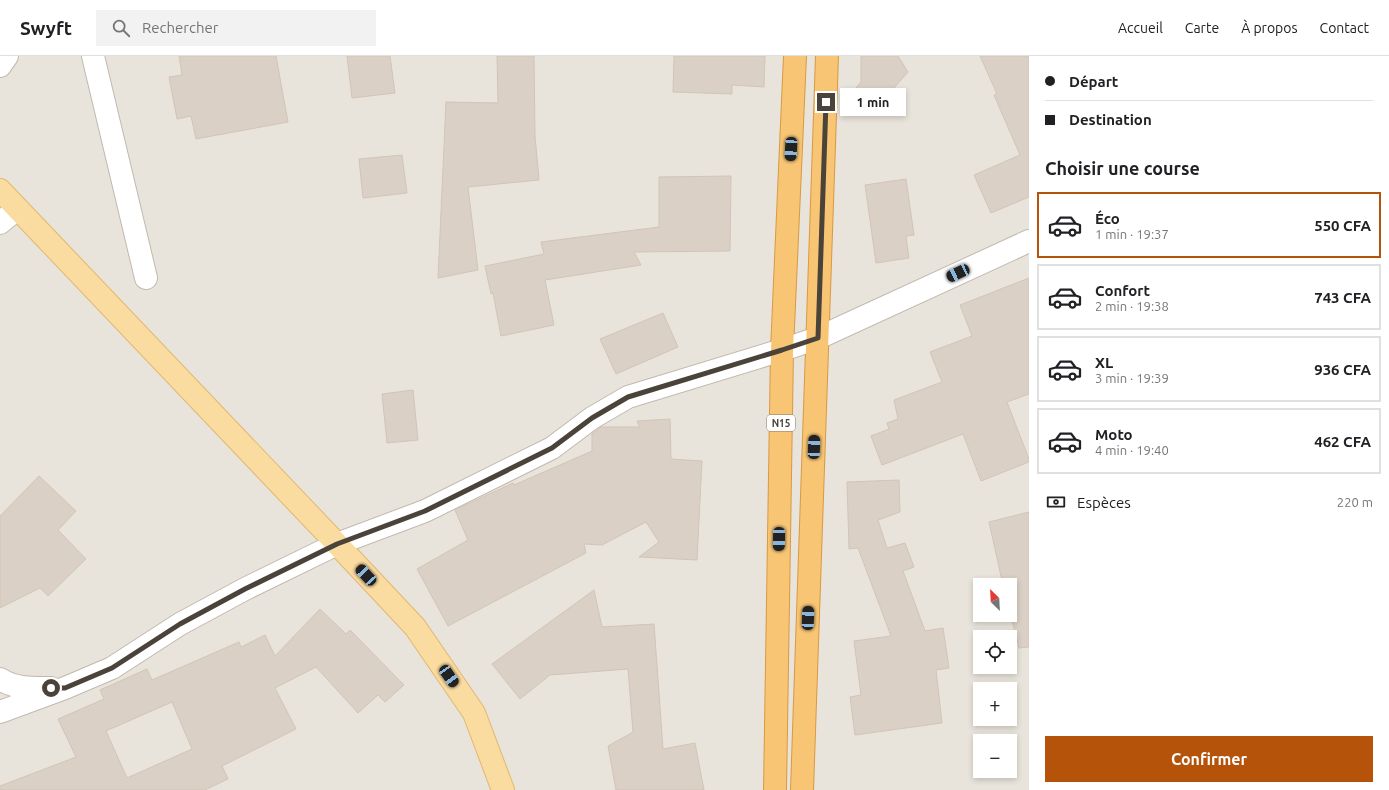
<!DOCTYPE html>
<html lang="fr">
<meta charset="utf-8">
<style>
body{margin:0;font-family:Ubuntu,sans-serif;background:#f2f2f2;color:#202124;height:100vh;display:flex;flex-direction:column;font-size:15px;white-space:nowrap}
*{box-sizing:border-box;margin:0}
p{font-size:13px;color:#757577}
.icon{flex:none;width:22px;height:22px;fill:none;stroke:currentColor;stroke-width:2;stroke-linecap:round;stroke-linejoin:round}
.map{position:relative;flex:1;overflow:hidden}
.side{display:flex;flex-direction:column;background:#fff;width:360px}
.side>*{flex:none}
.guide{display:grid;align-content:center;height:88px;padding:0 16px;background:#fff}
.needle{width:26px;rotate:336deg}
.buttons{position:absolute;left:973px;top:522px;display:grid;gap:8px}
.buttons a{display:grid;place-items:center;width:44px;height:44px;border-radius:0px;background:#fff;box-shadow:0 2px 6px #0003;font-size:20px}
.end{position:absolute;width:18px;height:18px;margin:-9px;border:5px solid #4a433a;background:#fff;box-shadow:0 0 0 2px #fff}
.from{border-radius:50%}
.bubble{position:absolute;height:28px;border-radius:0px;background:#fff;box-shadow:0 2px 6px #0003;font-size:13px;font-weight:700;line-height:28px;text-align:center}
.car{position:absolute;width:12px;height:24px;margin:-12px -6px;border-radius:5px;box-shadow:0 0 3px 1px #0007;background:linear-gradient(#222 24%,#8ab4d8 0 40%,#222 0 76%,#8ab4d8 0 86%,#222 0)}
.guide b{display:flex;align-items:center;gap:14px;height:38px;font-size:15px}
.guide b+b{border-top:1px solid #e0e0e0}
.guide i{width:10px;height:10px;background:#202124}
ul{padding:0;list-style:none}
li{display:flex;align-items:center;gap:12px;height:66px;margin:0 8px 6px;padding:0 8px;border:2px solid #e0e0e0;border-radius:0px}
li div{flex:1}
li b{display:block;font-size:15px}
li em{font-style:normal;font-weight:700}
li.active{border-color:#b45309}
li>.icon{width:36px;height:36px;stroke-width:1.5}
h2{padding:0 16px;font-size:18px;line-height:48px}
.pay{display:flex;align-items:center;gap:10px;height:44px;padding:0 16px;font-size:15px}
.pay p{margin-inline-start:auto}
.action{display:flex;gap:8px;margin-top:auto;padding:8px 16px}
.action a{flex:1;height:46px;border-radius:0px;background:#b45309;color:#fff;font-size:16px;font-weight:700;line-height:46px;text-align:center}
header{display:flex;align-items:center;gap:24px;box-sizing:border-box;height:56px;padding:0 20px;background:#fff;border-bottom:1px solid #e0e0e0}
header strong{font-size:19px}
nav{display:flex;gap:22px;margin-inline-start:auto;font-size:14px}
.search{width:280px;height:36px;background:#f2f2f2;display:flex;align-items:center;gap:10px;box-sizing:border-box;padding:0 14px;border-radius:0px;color:#757577;font-size:15px}
main{display:flex;flex:1;min-height:0}
.map>svg:first-child{display:block}
</style>
<header>
<strong>Swyft</strong>
<div class="search"><svg class="icon" aria-label="search" viewBox="0 0 24 24"><circle cx="10" cy="10" r="6"/><path d="M15 15l6 6"/></svg>Rechercher</div>
<nav><a>Accueil</a><a>Carte</a><a>À propos</a><a>Contact</a></nav>
</header>
<main>
<div class="map">
<svg width="1029" height="734" viewBox="0 0 1029 734">
<rect width="100%" height="100%" fill="#f5f2ec"/>
<path fill="#e9e4db" fill-rule="evenodd" d="M0 0H1029V734H0ZM980 529H1010V559H980ZM980 581H1010V611H980ZM980 633H1010V663H980ZM980 685H1010V715H980Z"/>
<g fill="#dad0c5" stroke="#d1c5b5" fill-rule="evenodd">
<polygon points="179,0 276,0 288,66 196,83 191,60 177,63 169,21 182,19"/>
<polygon points="347,0 390,0 395,37 352,42"/>
<polygon points="497,0 534,0 535,80 539,124 468,131 478,214 438,222 446,46 498,47"/>
<polygon points="674,0 765,0 764,31 732,29 732,38 673,36"/>
<polygon points="861,0 898,0 908,16 872,57 850,39 861,26"/>
<polygon points="980,0 1029,0 1029,141 991,157 974,119 1020,99 994,39 997,38"/>
<polygon points="402,99 407,137 363,142 359,103"/>
<polygon points="731,120 730,195 634,196 641,209 545,224 554,269 501,280 493,237 491,238 485,210 544,198 541,186 659,171 659,121"/>
<polygon points="906,123 914,179 906,180 909,202 876,207 865,129"/>
<polygon points="1029,222 1029,338 1007,346 1029,403 1029,406 981,425 963,378 882,409 871,380 889,373 887,367 898,363 894,344 942,326 930,296 972,280 960,249"/>
<polygon points="663,257 678,291 616,318 600,283"/>
<polygon points="413,334 418,384 387,387 382,338"/>
<polygon points="670,363 671,403 702,405 697,504 639,501 659,486 646,466 602,489 584,488 586,497 448,570 417,513 468,484 455,454 513,427 514,429 592,395 592,378 601,371 640,371 637,365"/>
<polygon points="39,420 76,455 58,474 86,503 48,540 40,532 0,552 0,460"/>
<polygon points="899,424 900,456 878,464 887,492 905,487 914,511 903,515 925,575 943,572 949,612 936,614 942,667 855,679 850,641 861,639 854,585 891,580 858,492 849,493 847,426"/>
<polygon points="1029,456 1029,591 1019,592 1010,556 1010,529 1003,529 989,466"/>
<polygon points="594,534 602,571 654,568 663,693 695,687 704,734 616,734 608,690 633,676 628,613 550,619 520,643 492,608"/>
<path d="M320 553 346 578 350 574 404 629 385 646 378 639 358 657 316 611 275 632 296 673 222 710 228 723 205 734H0V730L76 701 58 663 104 643 100 634 147 613 152 624 239 586 241 591 265 579 275 600ZM172 646 192 693 127 722 106 675Z"/>
</g>
<g fill="none" stroke-linecap="round" stroke-linejoin="round">
<defs>
<g id="minor">
<polyline points="93,0 146,222"/>
<polyline points="0,10 7,0"/>
<polyline points="0,167 17,153"/>
<path d="M0 623C15 633 33 632 51 632"/>
<polyline points="0,656 65,632 112,612 180,568 245,533 337,488 425,455 552,392 592,362 628,341 782,294 818,282 1029,185"/>
</g>
<polyline id="major" points="0,134 337,488 415,571 474,657 503,734"/>
<g id="highway">
<polyline points="775,734 782,294 795,0"/>
<polyline points="802,734 827,0"/>
</g>
</defs>
<use href="#minor" stroke="#c1b9af" stroke-width="24"/>
<use href="#major" stroke="#e0b86f" stroke-width="24"/>
<use href="#highway" stroke="#d89943" stroke-width="24"/>
<use href="#minor" stroke="#fff" stroke-width="22"/>
<use href="#major" stroke="#fadba0" stroke-width="22"/>
<use href="#highway" stroke="#f8c574" stroke-width="22"/>
</g>
<g fill="none" stroke-linecap="round" stroke-linejoin="round">
<polyline stroke="#4a433a" stroke-width="5" points="51,632 65,632 112,612 180,568 245,533 337,488 425,455 552,392 592,362 628,341 782,294 818,282 826,46"/>
</g>
<g text-anchor="middle" stroke-width="3" stroke-linejoin="round" paint-order="stroke">
<rect fill="#fff" stroke="#807b75" stroke-width="1" x="767" y="359" width="28" height="16" rx="3"/>
<g font-size="10" font-weight="bold" fill="#4a433a">
<text x="781" y="371">N15</text>
</g>
</g>
</svg>
<div class="buttons">
<a><svg class="needle" viewBox="-14 -14 28 28"><path d="M0-13l5 13h-10z" fill="#e53935"/><path d="M0 13l5-13h-10z" fill="#757577"/></svg></a>
<a><svg class="icon" aria-label="locate" viewBox="0 0 24 24"><circle cx="12" cy="12" r="6"/><path d="M12 2v4M12 18v4M2 12h4M18 12h4"/></svg></a>
<a>+</a>
<a>−</a>
</div>
<i class="end from" style="left:51px;top:632px"></i>
<i class="end" style="left:826px;top:46px"></i>
<div class="bubble" style="left:840px;top:32px;width:66px">1 min</div>
<i class="car" style="left:791px;top:93px;rotate:183deg"></i>
<i class="car" style="left:958px;top:217px;rotate:245deg"></i>
<i class="car" style="left:814px;top:391px;rotate:2deg"></i>
<i class="car" style="left:779px;top:483px;rotate:181deg"></i>
<i class="car" style="left:366px;top:519px;rotate:317deg"></i>
<i class="car" style="left:808px;top:562px;rotate:2deg"></i>
<i class="car" style="left:449px;top:620px;rotate:145deg"></i>
</div>
<section class="side">
<div class="guide">
<b><i class="from"></i>Départ</b>
<b><i></i>Destination</b>
</div>
<h2>Choisir une course</h2>
<ul>
<li class="active"><svg class="icon" aria-label="car" viewBox="0 0 24 24"><path d="M5 17H2v-5l4-1 3-4h7l3 4 3 1v5h-3M9 17h6M6 11h13"/><circle cx="7" cy="17" r="2"/><circle cx="17" cy="17" r="2"/></svg><div><b>Éco</b><p>1 min · 19:37</p></div><em>550 CFA</em></li>
<li><svg class="icon" aria-label="car" viewBox="0 0 24 24"><path d="M5 17H2v-5l4-1 3-4h7l3 4 3 1v5h-3M9 17h6M6 11h13"/><circle cx="7" cy="17" r="2"/><circle cx="17" cy="17" r="2"/></svg><div><b>Confort</b><p>2 min · 19:38</p></div><em>743 CFA</em></li>
<li><svg class="icon" aria-label="car" viewBox="0 0 24 24"><path d="M5 17H2v-5l4-1 3-4h7l3 4 3 1v5h-3M9 17h6M6 11h13"/><circle cx="7" cy="17" r="2"/><circle cx="17" cy="17" r="2"/></svg><div><b>XL</b><p>3 min · 19:39</p></div><em>936 CFA</em></li>
<li><svg class="icon" aria-label="car" viewBox="0 0 24 24"><path d="M5 17H2v-5l4-1 3-4h7l3 4 3 1v5h-3M9 17h6M6 11h13"/><circle cx="7" cy="17" r="2"/><circle cx="17" cy="17" r="2"/></svg><div><b>Moto</b><p>4 min · 19:40</p></div><em>462 CFA</em></li>
</ul>
<div class="pay"><svg class="icon" aria-label="cash" viewBox="0 0 24 24"><path d="M3 7h18v10H3z"/><circle cx="12" cy="12" r="2"/></svg>Espèces<p>220 m</p></div>
<div class="action"><a>Confirmer</a></div>
</section>
</main>
